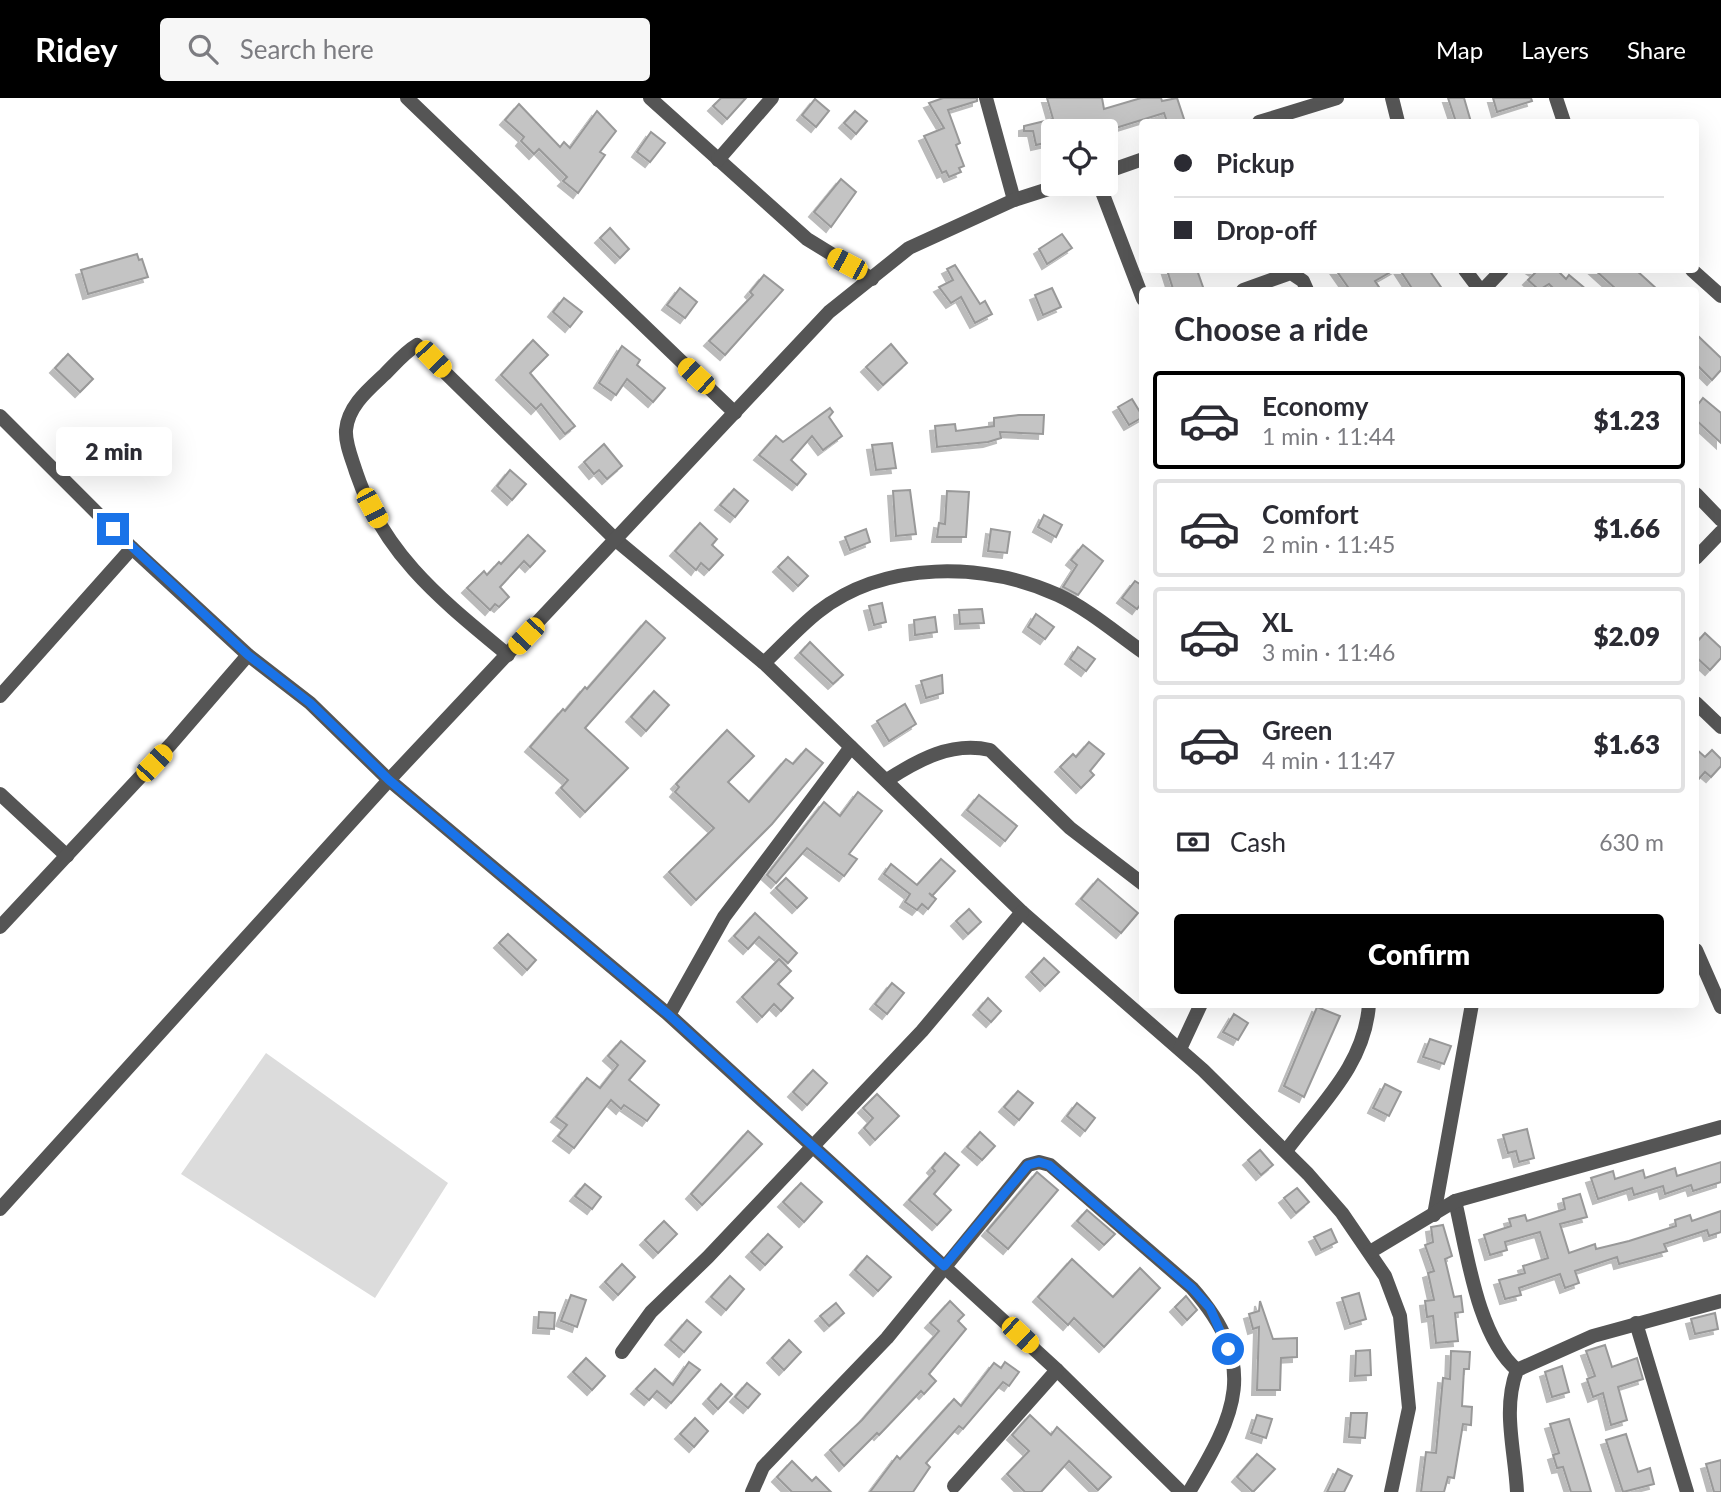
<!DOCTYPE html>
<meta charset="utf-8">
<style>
body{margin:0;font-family:Lato,sans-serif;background:#f7f7f7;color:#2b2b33;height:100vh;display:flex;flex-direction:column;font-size:26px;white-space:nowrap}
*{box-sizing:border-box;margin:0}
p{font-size:23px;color:#7c7c81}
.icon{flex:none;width:38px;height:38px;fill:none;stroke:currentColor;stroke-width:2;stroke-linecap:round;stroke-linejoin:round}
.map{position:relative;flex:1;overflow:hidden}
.details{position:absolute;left:1139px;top:189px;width:560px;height:721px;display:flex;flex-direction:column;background:#fff;border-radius:7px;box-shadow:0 7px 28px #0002}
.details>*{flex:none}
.guide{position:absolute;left:1139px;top:21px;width:560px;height:154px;border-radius:7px;box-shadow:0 7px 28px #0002;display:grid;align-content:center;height:154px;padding:0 35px;background:#fff}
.buttons{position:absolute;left:1041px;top:21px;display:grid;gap:14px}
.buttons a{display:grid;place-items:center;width:77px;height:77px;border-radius:7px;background:#fff;box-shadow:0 7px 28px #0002;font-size:35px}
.end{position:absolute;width:32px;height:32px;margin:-16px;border:9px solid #1a73e8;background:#fff;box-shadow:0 0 0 4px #fff}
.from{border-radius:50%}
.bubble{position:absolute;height:49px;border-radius:7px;background:#fff;box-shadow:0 7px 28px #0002;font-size:23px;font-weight:800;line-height:49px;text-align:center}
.car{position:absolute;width:21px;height:42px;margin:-21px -10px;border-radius:9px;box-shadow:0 0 5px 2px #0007;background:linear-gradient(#f5c518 24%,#345 0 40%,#f5c518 0 76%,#345 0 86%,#f5c518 0)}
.guide b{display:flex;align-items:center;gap:24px;height:66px;font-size:26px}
.guide b+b{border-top:2px solid #e1e1e2}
.guide i{width:18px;height:18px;background:#2b2b33}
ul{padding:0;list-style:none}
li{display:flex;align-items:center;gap:21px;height:98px;margin:0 14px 10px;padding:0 21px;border:4px solid #e1e1e2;border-radius:7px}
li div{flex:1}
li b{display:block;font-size:26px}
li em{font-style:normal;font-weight:800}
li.active{border-color:#000}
li>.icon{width:63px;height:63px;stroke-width:1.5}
h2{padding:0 35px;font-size:32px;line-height:84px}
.pay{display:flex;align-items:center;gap:18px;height:77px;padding:0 35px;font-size:26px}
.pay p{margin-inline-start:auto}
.action{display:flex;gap:14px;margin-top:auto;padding:14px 35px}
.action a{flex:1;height:80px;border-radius:7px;background:#000;color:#fff;font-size:28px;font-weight:800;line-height:80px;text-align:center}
header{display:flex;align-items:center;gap:42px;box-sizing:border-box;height:98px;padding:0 35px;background:#000;color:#fff}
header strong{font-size:33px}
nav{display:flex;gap:38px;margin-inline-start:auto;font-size:24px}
.search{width:490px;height:63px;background:#f7f7f7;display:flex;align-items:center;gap:18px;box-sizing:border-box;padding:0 24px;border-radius:7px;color:#7c7c81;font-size:26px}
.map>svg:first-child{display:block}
</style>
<header>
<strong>Ridey</strong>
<div class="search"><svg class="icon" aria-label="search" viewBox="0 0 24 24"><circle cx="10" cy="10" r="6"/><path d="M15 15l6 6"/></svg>Search here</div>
<nav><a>Map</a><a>Layers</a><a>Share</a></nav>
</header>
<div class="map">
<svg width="1721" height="1394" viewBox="0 0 1721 1394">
<defs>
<filter id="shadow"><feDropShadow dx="-5" dy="5" stdDeviation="0" flood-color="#0004"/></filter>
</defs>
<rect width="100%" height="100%" fill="#fff"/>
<polygon fill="#dcdcdc" points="266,955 448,1085 375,1200 181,1076"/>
<g fill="#c4c4c4" stroke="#999" stroke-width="2" filter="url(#shadow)">
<polygon points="721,0 746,0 727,21 713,8"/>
<polygon points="943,0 977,0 977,3 948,12 960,45 956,47 964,68 959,70 961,74 949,79 946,73 942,75 924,38 944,30 929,5"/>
<polygon points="1047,0 1102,0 1104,11 1141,0 1161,0 1162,3 1177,0 1185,24 1167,24 1164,15 1106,33 1054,33 1054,43 1036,47 1033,33 1024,33 1024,28 1053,21"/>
<polygon points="1448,0 1464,0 1471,24 1456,24"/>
<polygon points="1493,0 1531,0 1532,3 1497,14"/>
<polygon points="815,1 829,13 816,29 802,17"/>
<polygon points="519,6 560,49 564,44 570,50 597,13 616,33 600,54 605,57 578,95 563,83 567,79 539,51 534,56 521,43 524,39 505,22"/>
<polygon points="855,13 867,23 856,36 844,25"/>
<polygon points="651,34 665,45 650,64 637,54"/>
<polygon points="841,81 856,94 831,129 814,114"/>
<polygon points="610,130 629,151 620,160 600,140"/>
<polygon points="1062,136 1072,150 1047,166 1039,151"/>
<polygon points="137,156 139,162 142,161 148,179 88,196 81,172"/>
<polygon points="955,167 980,206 985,203 992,216 975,225 961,199 951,205 939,189 953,182 947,171"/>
<polygon points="1167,172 1197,172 1204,192 1173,191"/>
<polygon points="1336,172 1394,172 1375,183 1381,192 1350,192"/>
<polygon points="1400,172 1429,172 1443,192 1413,192"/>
<polygon points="1533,172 1563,172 1560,175 1566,181 1569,177 1587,192 1555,192 1549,186 1539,192 1528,182 1536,174"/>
<polygon points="1595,172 1636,172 1658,192 1617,192"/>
<polygon points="764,177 783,192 725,257 709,243 753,197 750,194"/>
<polygon points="680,190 697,204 685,220 667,207"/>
<polygon points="1052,190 1061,209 1043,217 1035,197"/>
<polygon points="564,200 582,214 570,229 553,214"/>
<polygon points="1696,236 1721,260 1721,272 1712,282 1696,266"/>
<polygon points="533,242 548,257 530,275 575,328 565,336 541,306 536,311 501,277"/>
<polygon points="891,246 907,265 883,287 866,269"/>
<polygon points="622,248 640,262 637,267 665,290 653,304 627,281 616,297 599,285"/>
<polygon points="68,256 93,281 80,294 55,270"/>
<polygon points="1703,300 1721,315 1721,345 1696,322 1696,309"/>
<polygon points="1132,301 1143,319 1129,327 1118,309"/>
<polygon points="830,310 833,314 829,319 842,338 823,352 812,338 791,362 806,376 797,387 759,357 776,338 783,344"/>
<polygon points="1019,317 1044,317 1043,336 1000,334 1001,340 988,344 937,349 935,328 955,326 956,333 994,328 994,320"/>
<polygon points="106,342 122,359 109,371 93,354"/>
<polygon points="892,345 896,370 876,372 872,347"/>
<polygon points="604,346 622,368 607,381 599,372 594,376 584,364"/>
<polygon points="510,372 526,386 512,402 497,388"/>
<polygon points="734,391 748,403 735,419 720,407"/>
<polygon points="910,392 916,436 896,438 893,393"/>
<polygon points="947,393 969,394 966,439 937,439 939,425 945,426"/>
<polygon points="1044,417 1062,427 1056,439 1038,429"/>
<polygon points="700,425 717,441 712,447 723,457 709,472 701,465 696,472 675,453"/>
<polygon points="866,431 870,444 850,452 845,439"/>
<polygon points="991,431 1010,434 1007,455 988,453"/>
<polygon points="528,437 545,453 530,469 524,463 500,489 509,499 499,509 495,506 490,512 467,490 484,473 487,477 499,464 501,466"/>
<polygon points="1083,447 1103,463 1078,497 1063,489 1077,467 1071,462"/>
<polygon points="788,459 808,478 798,488 778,469"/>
<polygon points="1135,483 1143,488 1143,503 1137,511 1122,500"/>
<polygon points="882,505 886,524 874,527 869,508"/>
<polygon points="982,511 984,525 960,526 959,512"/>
<polygon points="1036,516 1054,529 1045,541 1028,529"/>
<polygon points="935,519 937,534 915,537 914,522"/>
<polygon points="646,523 665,540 585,630 628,670 585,714 561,690 568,682 530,649 563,611 565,613 585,589 587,591"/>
<polygon points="1705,535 1721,550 1721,560 1710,572 1696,559 1696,545"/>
<polygon points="810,544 843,577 833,586 800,555"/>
<polygon points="1078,549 1095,561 1086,573 1070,561"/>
<polygon points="942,577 943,595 926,600 921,583"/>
<polygon points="654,593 669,607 646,633 631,619"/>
<polygon points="905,606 916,626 889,643 877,623"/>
<polygon points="727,632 754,658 728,684 749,704 786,661 793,666 806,651 823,665 772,726 696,802 669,774 714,730 675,694 679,689 676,686"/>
<polygon points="1089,644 1104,656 1090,673 1094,677 1081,690 1060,669 1073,656 1076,659"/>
<polygon points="1696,651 1705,659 1712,652 1721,661 1721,668 1711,679 1705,674 1696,684"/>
<polygon points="858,694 882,713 849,756 857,761 844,778 807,750 776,785 767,777 824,704 840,718"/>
<polygon points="979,697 1017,728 1005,743 967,712"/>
<polygon points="941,761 955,773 932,798 929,795 936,801 928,811 922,806 917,812 905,804 910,796 884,776 891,766 917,787"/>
<polygon points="786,780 807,800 797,810 776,790"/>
<polygon points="1098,781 1138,815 1121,835 1081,801"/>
<polygon points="969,811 981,824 968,836 956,823"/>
<polygon points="755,815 797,855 788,865 759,839 748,851 734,838"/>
<polygon points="508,836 536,862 527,872 499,845"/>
<polygon points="1044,860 1059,874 1045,888 1031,874"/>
<polygon points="779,861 791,873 778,886 793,900 781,913 774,906 762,919 742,899"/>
<polygon points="892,885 904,895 887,916 875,906"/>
<polygon points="988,900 1001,913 991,924 978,912"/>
<polygon points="1317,909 1340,918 1304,999 1284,988"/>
<polygon points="1234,916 1248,925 1238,942 1223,934"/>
<polygon points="1430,941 1451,948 1444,966 1423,959"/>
<polygon points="621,943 645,963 629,982 659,1007 647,1023 624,1007 621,1011 611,1002 574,1050 558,1038 567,1027 556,1019 587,980 600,990 618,967 608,958"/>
<polygon points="813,972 827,985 807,1007 793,994"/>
<polygon points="1385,986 1401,994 1389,1018 1373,1010"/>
<polygon points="1018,993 1033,1005 1019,1022 1004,1009"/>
<polygon points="877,996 899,1018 875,1042 864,1030 873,1020 863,1010"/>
<polygon points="1077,1005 1095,1020 1085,1033 1067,1018"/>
<polygon points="1527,1031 1534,1060 1519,1064 1516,1053 1508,1055 1503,1037"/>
<polygon points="748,1033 762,1046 702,1107 691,1096"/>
<polygon points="980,1034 995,1048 982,1062 967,1049"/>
<polygon points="1260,1052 1273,1067 1261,1077 1248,1062"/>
<polygon points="945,1055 959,1067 934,1096 951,1112 937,1127 909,1102 935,1073 932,1070"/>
<polygon points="1721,1064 1721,1084 1693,1093 1691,1087 1665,1096 1663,1088 1634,1097 1632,1090 1598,1101 1591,1080 1613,1073 1615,1081 1643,1072 1645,1080 1675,1070 1677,1078"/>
<polygon points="1037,1074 1058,1092 1008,1151 987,1133"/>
<polygon points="801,1085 822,1104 804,1124 783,1104"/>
<polygon points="585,1086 601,1099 592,1111 575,1098"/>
<polygon points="1297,1090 1309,1104 1296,1115 1284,1100"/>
<polygon points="1580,1096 1587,1119 1560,1126 1569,1155 1595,1146 1596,1151 1629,1143 1676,1128 1675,1122 1690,1117 1692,1123 1721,1113 1721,1134 1709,1138 1707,1132 1664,1146 1667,1153 1619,1166 1617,1159 1575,1173 1579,1185 1565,1190 1560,1176 1519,1190 1521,1197 1505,1201 1499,1182 1525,1175 1523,1168 1548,1160 1540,1134 1505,1144 1507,1152 1490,1157 1484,1137 1511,1128 1509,1121 1525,1117 1527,1123 1565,1111 1563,1101"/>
<polygon points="1087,1112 1115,1136 1104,1147 1077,1123"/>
<polygon points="664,1123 677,1136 658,1155 645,1142"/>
<polygon points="1443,1127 1452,1158 1445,1161 1454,1199 1461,1198 1463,1214 1455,1215 1458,1243 1436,1245 1433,1218 1427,1219 1425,1203 1434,1202 1428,1175 1434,1173 1425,1147 1433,1144 1431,1129"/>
<polygon points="1331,1131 1337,1144 1321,1152 1314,1139"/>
<polygon points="768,1136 782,1149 765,1167 751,1154"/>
<polygon points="867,1158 891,1179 878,1193 855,1172"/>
<polygon points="1072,1161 1113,1199 1140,1170 1160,1190 1104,1249 1074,1220 1068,1227 1038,1199"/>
<polygon points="622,1166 635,1179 618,1197 605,1184"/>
<polygon points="730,1178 744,1191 726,1212 711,1199"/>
<polygon points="1359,1195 1366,1221 1350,1226 1342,1200"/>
<polygon points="571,1197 586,1202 577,1229 561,1223"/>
<polygon points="1186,1198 1197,1212 1187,1222 1175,1209"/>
<polygon points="950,1203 964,1217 958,1223 966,1231 929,1276 936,1283 924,1296 921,1293 879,1337 877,1335 844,1368 830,1352 862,1322 939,1233 930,1225"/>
<polygon points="1260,1203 1273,1241 1297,1240 1297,1259 1281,1260 1280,1292 1257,1292 1259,1229 1253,1231 1249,1216 1259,1213"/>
<polygon points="836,1205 844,1215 829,1228 820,1218"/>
<polygon points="539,1214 555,1215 554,1231 538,1230"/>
<polygon points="1715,1215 1718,1231 1695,1236 1691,1221"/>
<polygon points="687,1222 701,1234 684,1254 670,1242"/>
<polygon points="789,1242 801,1254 784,1272 772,1260"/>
<polygon points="1605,1247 1612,1269 1637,1260 1643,1281 1618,1289 1627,1322 1611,1327 1603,1295 1593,1299 1587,1281 1595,1278 1586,1253"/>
<polygon points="1370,1252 1371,1277 1355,1278 1356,1253"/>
<polygon points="1451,1253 1470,1254 1469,1271 1464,1271 1462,1308 1472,1309 1471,1327 1463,1326 1454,1380 1448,1379 1444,1394 1421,1394 1426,1354 1436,1355 1443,1280 1450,1281"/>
<polygon points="586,1260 605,1278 592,1292 573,1274"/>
<polygon points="689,1264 700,1272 671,1305 657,1293 649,1302 636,1291 655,1271 673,1287"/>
<polygon points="1005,1264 1019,1274 1009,1288 1003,1284 963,1331 959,1328 926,1365 930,1369 913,1394 870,1394 897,1358 900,1361 954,1301 961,1308 994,1265 1001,1270"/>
<polygon points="1562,1268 1569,1294 1552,1299 1545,1274"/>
<polygon points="747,1285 760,1296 748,1310 735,1299"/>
<polygon points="721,1286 732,1296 718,1311 708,1301"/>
<polygon points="1351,1315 1367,1315 1365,1340 1349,1339"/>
<polygon points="1030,1317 1051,1337 1057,1329 1111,1379 1098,1392 1069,1363 1041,1394 1025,1394 1007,1376 1029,1353 1012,1337"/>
<polygon points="1257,1317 1272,1321 1266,1340 1251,1335"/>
<polygon points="695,1320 708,1333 694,1349 680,1336"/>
<polygon points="1569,1321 1586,1377 1591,1394 1571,1394 1563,1369 1557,1370 1553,1357 1559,1355 1550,1326"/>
<polygon points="1626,1336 1638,1374 1650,1370 1654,1386 1623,1394 1606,1342"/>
<polygon points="1257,1356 1275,1371 1253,1394 1237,1379"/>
<polygon points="1721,1362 1721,1394 1714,1394 1706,1366"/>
<polygon points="792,1363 812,1383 816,1379 831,1394 792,1394 777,1379"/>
<polygon points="1338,1371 1352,1378 1344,1394 1327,1394"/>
</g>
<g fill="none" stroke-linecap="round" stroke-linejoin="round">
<g stroke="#555" stroke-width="14">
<polyline points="407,0 735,315"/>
<polyline points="650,0 807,141 872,181"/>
<polyline points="986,0 1014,102"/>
<polyline points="1392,0 1398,24"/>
<polyline points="1556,0 1564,24"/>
<polyline points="1259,24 1337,0"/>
<polyline points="718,62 772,0"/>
<polyline points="1106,74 1143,61"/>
<polyline points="1099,86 1143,201"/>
<polyline points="1465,172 1480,192"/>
<polyline points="1692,172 1721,198"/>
<polyline points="1243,192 1291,175 1303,183 1307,192"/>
<polyline points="1483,192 1502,172"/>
<polyline points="0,318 132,450 248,557 310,605 389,682 669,917 1057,1272 1181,1394"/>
<polyline points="1696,396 1721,422"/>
<polyline points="1696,460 1721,434"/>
<path d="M508 557C443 503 384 458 356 374 352 361 345 345 346 332 348 308 369 291 385 276 395 266 405 254 417 247L616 442 764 565 1022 814 1203 972 1308 1076 1342 1115 1385 1178 1400 1218 1409 1310 1391 1394"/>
<path d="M764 565C782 548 799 529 818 514 884 462 985 464 1058 497 1088 511 1116 535 1143 554"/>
<polyline points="0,598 132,450"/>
<polyline points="1696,605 1721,629"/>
<path d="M887 682C918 662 952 643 990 652L1070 730 1143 786"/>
<polyline points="0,696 67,758"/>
<polyline points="0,829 171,646 248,557"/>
<polyline points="1696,852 1721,909"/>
<polyline points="669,917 724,819 851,649"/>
<polyline points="1180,951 1201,906"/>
<path d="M1286 1053C1320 1007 1365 967 1369 906"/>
<path d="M1455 1103C1467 1153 1477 1238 1517 1272"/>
<polyline points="0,1111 389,682 829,214 909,150 1014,102 1064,86"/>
<polyline points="1434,1117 1472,906"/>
<polyline points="1370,1154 1455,1103 1721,1029"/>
<polyline points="1636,1225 1687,1394"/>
<polyline points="622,1254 651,1214 708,1159 922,933 1022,814"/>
<polyline points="954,1388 1057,1272"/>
<path d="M752 1394 763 1369 887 1240 1028 1067 1039 1064 1050 1067 1192 1190C1260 1267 1236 1316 1189 1394"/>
<path d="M1517 1394C1515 1352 1502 1312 1517 1272L1593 1238 1721 1203"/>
</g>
</g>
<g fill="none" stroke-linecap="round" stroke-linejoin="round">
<polyline stroke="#1a73e8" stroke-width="9" points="113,431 248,557 310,605 389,682 669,917 944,1168 1028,1067 1039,1064 1049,1067 1192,1190 1210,1210 1228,1251"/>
</g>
</svg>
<div class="buttons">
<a><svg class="icon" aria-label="locate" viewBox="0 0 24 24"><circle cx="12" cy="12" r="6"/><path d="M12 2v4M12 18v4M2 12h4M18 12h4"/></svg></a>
</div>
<i class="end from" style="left:1228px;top:1251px"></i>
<i class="end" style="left:113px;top:431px"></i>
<div class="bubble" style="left:56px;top:329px;width:116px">2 min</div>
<i class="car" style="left:847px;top:166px;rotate:298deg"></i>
<i class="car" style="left:433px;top:261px;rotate:136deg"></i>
<i class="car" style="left:696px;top:278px;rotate:313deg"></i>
<i class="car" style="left:372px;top:410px;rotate:152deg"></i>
<i class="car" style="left:526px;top:538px;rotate:223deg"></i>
<i class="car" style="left:154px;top:665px;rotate:43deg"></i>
<i class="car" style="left:1020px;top:1237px;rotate:133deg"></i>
<div class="guide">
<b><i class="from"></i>Pickup</b>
<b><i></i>Drop-off</b>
</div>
<section class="details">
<h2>Choose a ride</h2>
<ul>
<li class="active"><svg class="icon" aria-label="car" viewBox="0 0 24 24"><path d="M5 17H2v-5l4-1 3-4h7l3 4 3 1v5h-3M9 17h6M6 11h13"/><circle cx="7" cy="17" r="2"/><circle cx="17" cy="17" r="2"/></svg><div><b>Economy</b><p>1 min · 11:44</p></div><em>$1.23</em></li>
<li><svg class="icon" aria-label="car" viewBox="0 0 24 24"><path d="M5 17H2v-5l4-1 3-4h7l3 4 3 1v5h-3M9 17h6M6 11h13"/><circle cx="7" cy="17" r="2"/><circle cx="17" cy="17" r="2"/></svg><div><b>Comfort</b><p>2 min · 11:45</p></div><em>$1.66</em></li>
<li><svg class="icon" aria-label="car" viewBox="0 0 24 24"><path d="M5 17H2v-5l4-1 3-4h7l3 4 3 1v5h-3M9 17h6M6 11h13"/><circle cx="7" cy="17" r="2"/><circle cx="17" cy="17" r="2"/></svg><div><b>XL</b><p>3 min · 11:46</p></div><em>$2.09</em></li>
<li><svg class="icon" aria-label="car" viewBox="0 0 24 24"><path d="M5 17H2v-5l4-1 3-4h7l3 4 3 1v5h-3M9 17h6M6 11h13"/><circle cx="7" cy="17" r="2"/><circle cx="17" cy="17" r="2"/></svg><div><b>Green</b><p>4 min · 11:47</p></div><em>$1.63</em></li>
</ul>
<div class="pay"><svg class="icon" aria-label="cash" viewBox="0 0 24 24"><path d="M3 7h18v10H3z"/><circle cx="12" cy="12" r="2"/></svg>Cash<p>630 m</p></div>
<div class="action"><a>Confirm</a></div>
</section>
</div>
